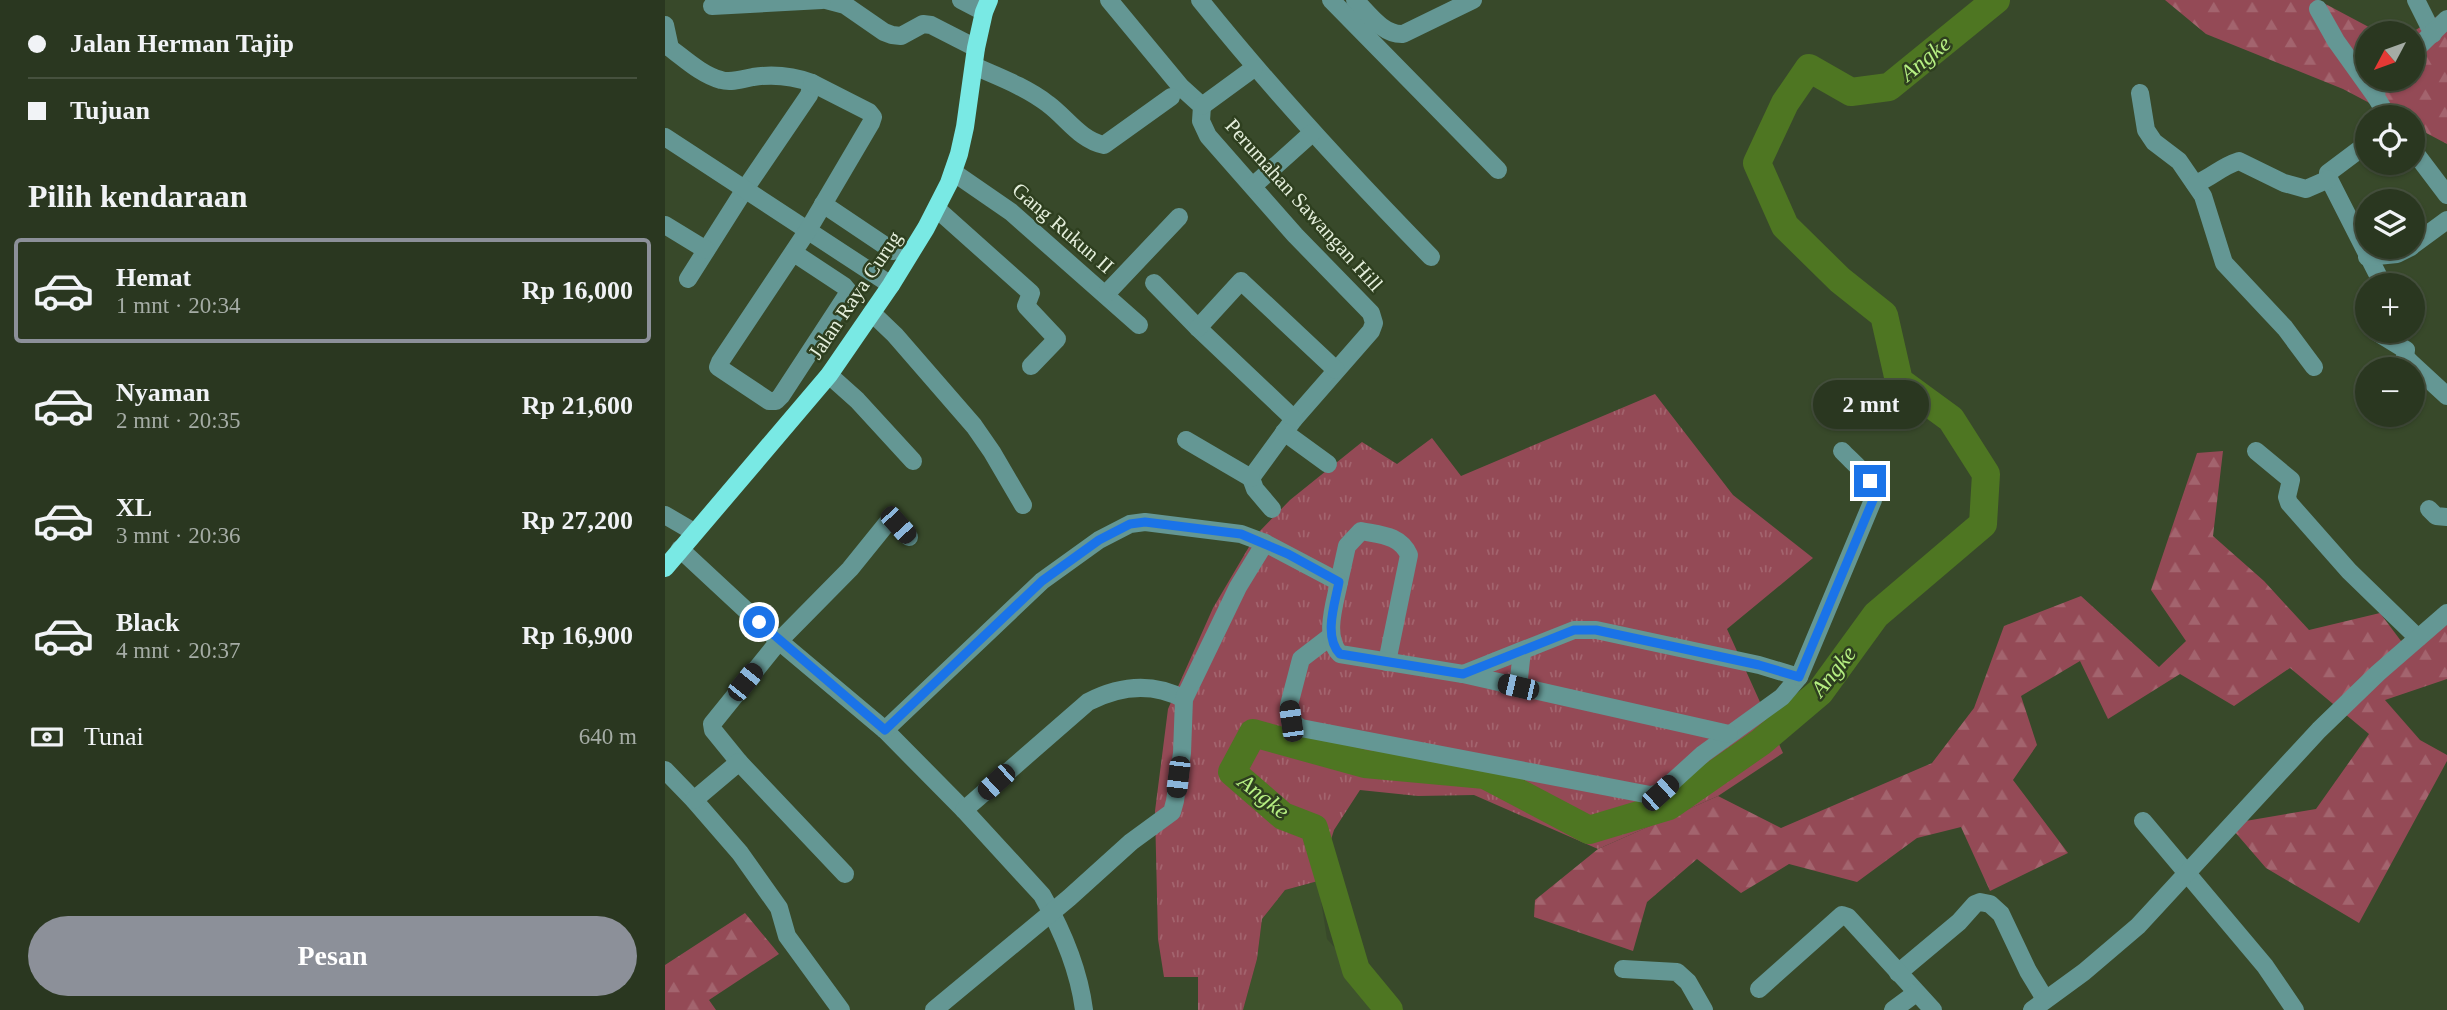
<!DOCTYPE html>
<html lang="id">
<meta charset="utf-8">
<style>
body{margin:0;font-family:Georgia,serif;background:#323f29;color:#f1f3f6;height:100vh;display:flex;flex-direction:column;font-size:26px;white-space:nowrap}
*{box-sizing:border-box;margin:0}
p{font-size:23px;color:#a5aca5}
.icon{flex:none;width:38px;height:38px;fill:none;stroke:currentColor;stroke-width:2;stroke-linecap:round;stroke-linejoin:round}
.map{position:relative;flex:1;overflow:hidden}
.details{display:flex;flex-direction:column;background:#2a3720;width:665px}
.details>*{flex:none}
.banner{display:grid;align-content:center;height:154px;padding:0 28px;background:#2a3720}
.needle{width:46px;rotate:229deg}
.tools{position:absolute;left:1690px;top:21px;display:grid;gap:14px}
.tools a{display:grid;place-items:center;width:70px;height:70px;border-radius:50%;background:#2a3720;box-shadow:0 2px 5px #0004,0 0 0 2px #46513e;font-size:35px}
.end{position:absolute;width:32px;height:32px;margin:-16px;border:9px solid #1a73e8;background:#fff;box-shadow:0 0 0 4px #fff}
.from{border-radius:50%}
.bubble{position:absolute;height:49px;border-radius:24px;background:#2a3720;box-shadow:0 2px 5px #0004,0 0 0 2px #46513e;font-size:23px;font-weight:700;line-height:49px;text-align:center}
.car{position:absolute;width:21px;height:42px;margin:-21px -10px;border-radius:9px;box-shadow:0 0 5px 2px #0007;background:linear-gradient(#222 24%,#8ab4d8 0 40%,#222 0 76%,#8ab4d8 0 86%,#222 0)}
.banner b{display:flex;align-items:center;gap:24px;height:66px;font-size:26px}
.banner b+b{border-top:2px solid #46513e}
.banner i{width:18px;height:18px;background:#f1f3f6}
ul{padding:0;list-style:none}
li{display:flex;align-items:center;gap:21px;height:105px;margin:0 14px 10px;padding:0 14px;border:4px solid transparent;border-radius:7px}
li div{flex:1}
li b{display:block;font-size:26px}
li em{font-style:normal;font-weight:700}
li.current{border-color:#8c9099}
li>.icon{width:63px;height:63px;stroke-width:1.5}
h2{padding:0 28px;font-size:32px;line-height:84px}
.pay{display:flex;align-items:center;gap:18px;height:77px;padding:0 28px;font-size:26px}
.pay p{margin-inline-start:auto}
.primary-button{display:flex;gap:14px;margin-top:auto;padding:14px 28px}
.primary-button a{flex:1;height:80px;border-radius:42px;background:#8c9099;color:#fff;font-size:28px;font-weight:700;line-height:80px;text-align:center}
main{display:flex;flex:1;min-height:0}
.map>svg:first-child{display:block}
</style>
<main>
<section class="details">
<div class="banner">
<b><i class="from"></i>Jalan Herman Tajip</b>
<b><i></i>Tujuan</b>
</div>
<h2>Pilih kendaraan</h2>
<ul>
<li class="current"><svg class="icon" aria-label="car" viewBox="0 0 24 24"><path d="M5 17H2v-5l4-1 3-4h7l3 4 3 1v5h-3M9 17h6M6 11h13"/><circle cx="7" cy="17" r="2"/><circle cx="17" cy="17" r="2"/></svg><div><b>Hemat</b><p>1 mnt · 20:34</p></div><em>Rp 16,000</em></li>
<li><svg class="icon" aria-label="car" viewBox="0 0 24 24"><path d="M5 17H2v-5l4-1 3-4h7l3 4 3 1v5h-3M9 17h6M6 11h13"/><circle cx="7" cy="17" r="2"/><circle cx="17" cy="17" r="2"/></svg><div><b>Nyaman</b><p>2 mnt · 20:35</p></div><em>Rp 21,600</em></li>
<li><svg class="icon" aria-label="car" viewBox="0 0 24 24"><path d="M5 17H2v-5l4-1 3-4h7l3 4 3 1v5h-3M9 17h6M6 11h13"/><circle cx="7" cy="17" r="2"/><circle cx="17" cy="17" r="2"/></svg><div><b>XL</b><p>3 mnt · 20:36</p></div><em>Rp 27,200</em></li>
<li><svg class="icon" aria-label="car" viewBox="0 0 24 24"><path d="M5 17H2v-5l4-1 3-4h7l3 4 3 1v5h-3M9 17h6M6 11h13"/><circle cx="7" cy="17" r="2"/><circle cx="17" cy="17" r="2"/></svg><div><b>Black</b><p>4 mnt · 20:37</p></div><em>Rp 16,900</em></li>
</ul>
<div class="pay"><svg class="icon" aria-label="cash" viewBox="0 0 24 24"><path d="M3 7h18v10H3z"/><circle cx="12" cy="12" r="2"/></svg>Tunai<p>640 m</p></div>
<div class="primary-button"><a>Pesan</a></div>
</section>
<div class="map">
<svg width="1782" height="1010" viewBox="0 0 1782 1010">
<defs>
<pattern id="grass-tufts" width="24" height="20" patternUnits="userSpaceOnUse" patternTransform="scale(1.75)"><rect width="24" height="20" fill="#944a56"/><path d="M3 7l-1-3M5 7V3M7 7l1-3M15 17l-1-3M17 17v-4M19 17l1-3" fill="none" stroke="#a3646e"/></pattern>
<pattern id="forest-firs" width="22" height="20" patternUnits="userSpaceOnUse" patternTransform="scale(1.75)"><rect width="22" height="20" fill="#944a56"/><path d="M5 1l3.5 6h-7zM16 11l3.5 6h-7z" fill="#a3646e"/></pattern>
</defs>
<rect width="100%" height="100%" fill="#38492a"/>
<polygon fill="#3e532c" points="653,881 662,939 726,1010 578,1010 592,959 597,919 620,890"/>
<polygon fill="url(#grass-tufts)" points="990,394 1068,495 1148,558 1062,629 1118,753 1053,796 933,849 809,795 753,796 695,790 669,830 653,881 620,890 597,919 592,959 578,1010 533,1010 533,977 499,977 493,939 490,811 503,709 548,608 591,535 625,500 697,442 732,464 767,438 796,476"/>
<g fill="url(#forest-firs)">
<polygon points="1500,0 1653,0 1715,33 1703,33 1703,79 1748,79 1748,33 1746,33 1782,10 1782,144 1748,126 1748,117 1731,117 1678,89 1541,34"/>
<polygon points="1558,451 1548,536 1599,581 1644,630 1715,613 1736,641 1782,606 1782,679 1720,700 1755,740 1782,755 1782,761 1694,923 1601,868 1563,824 1651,809 1704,734 1625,668 1569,706 1515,674 1443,719 1415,661 1356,696 1372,745 1348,780 1403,853 1325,891 1296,827 1252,838 1192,882 1124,864 1076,893 1032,859 982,902 968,951 869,917 870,900 933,849 1053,796 1116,828 1267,763 1309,708 1339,626 1416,596 1494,667 1521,641 1486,590 1532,453"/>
<polygon points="80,913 114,954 44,1000 51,1010 0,1010 0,965"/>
</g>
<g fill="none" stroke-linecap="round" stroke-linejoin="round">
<polyline stroke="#4e7622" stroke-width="28" points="724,1010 691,970 649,828 618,816 567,772 588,733 700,764 820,775 924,830 1004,806 1096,742 1155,692 1211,615 1318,524 1321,474 1286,419 1234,381 1219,315 1175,280 1120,226 1092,163 1120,103 1144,68 1186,92 1224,87 1331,0"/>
<g stroke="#649794" stroke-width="18">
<polyline points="161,0 180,5 219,32 227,35 236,36 258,24 266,25 311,48"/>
<polyline points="296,0 319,12"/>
<polyline points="444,0 516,87 537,106 536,121 543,136 630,235 706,313 709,323 706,331 629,419 586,478 590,489 607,509"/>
<path d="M535 0C607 90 685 174 766 257"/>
<polyline points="666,0 833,170"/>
<path d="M690 0C704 14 718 35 738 34L808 0"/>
<polyline points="1751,0 1768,34"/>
<polyline points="47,6 157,0"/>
<polyline points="1653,9 1671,41 1711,97"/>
<path d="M0 25 5 48C20 59 37 75 56 80 66 83 78 79 88 77 108 74 128 76 147 83L144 95 80 189 23 279"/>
<polyline points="1748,52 1782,19"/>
<path d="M309 66C334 77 361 87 383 104 402 118 415 140 439 145L506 97"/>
<polyline points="1720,79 1712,88 1711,97 1723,117"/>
<polyline points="1475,93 1481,130 1489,142 1514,161 1538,196 1559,263 1620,328 1649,367"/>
<polyline points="537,106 589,68"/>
<polyline points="0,137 226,285"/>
<polyline points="1703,143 1663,173 1663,177 1718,285"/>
<polyline points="1748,150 1782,195"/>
<polyline points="288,172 346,212 474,325"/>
<path d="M1530 184C1548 177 1555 167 1574 161L1619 183 1641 189 1664 179"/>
<polyline points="588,186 647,133"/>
<polyline points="158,204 228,251"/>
<polyline points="272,209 366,293 361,306 392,339 366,366"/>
<polyline points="0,225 41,250"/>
<polyline points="1748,245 1782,220"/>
<polyline points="129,253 179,286 184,292 116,396 111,401 104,401 53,367 55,362 143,230 206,123 208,117 204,112 147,83"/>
<polyline points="1702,257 1732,254 1746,247"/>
<polyline points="489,283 533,328 629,419"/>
<polyline points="441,294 514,217"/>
<polyline points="1703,312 1700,315 1703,324"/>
<polyline points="207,313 230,335 309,426 327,452 358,505"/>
<polyline points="533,328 576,281 671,370"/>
<polyline points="1710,331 1741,350 1740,356 1745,362 1782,396"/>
<polyline points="164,375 192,400 248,461"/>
<polyline points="619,432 663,464"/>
<polyline points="521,440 586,478"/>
<polyline points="1591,451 1626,480 1622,497 1624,503 1684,571 1753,638"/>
<polyline points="1764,509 1771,516 1782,517"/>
<polyline points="0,515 29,532"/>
<path d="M15 549 114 641 220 730 299 810 377 895C397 930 414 971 419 1010"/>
<path d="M674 582 682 546 696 531C716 535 735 535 744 555L722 662"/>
<polyline points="666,636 636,659 624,705 626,721 636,728 985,795 995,793 1038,754 1117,697 1134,677 1094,665 931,630 909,630 798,674"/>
<path d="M1134 677 1208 500C1212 480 1190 465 1177 451"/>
<polyline points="853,687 857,651"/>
<path d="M220 730 377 581 434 540 465 524 480 522 576 534 600 543 674 582C670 603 658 637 675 654L798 674 1064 734"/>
<polyline points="74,762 48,730 47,724 114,641 185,569 223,522 233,525 244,537"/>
<polyline points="0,770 29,800 75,853 114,908 122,936 176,1010"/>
<polyline points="29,800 74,762 180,874"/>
<path d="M299 810 423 702C454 686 487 682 519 699"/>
<polyline points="1478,821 1600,966 1630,1010"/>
<polyline points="958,969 1012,972 1023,982 1039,1010"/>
<polyline points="1233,973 1294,922 1310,904 1315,902 1325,904 1336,914 1363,971 1380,999"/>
<polyline points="1094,989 1177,915 1183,917 1268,1010"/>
<polyline points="269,1010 404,898 466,842 507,812 510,801 517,753 519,699 573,587 600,543"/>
<polyline points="1228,1010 1251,993"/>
<polyline points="1367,1010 1419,972 1473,926 1654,730 1713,673 1782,613"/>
</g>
<polyline stroke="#79e9e4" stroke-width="18" points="0,568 164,375 226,285 261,228 284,183 294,154 300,127 311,48 319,12 324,0"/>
</g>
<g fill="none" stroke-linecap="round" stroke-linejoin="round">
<path stroke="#1a73e8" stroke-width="9" d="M94 622 220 730 377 581 434 540 465 524 480 522 576 534 623 554 674 582C670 603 658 637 675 654L798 674 909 630H931L1094 665 1134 677 1208 500 1210 491 1205 481"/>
</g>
<g text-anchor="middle" stroke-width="5" stroke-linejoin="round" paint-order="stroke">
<g font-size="21" fill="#e4eedb" stroke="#2e3f1f">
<text transform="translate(639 205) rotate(48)" y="7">Perumahan Sawangan Hill</text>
<text transform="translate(398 228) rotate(41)" y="7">Gang Rukun II</text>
<text transform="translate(190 295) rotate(-56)" y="7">Jalan Raya Curug</text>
</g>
<g font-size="23" font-style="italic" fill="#b6ef82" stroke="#2e3f1f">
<text transform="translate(1260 58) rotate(-39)" y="8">Angke</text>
<text transform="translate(1168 671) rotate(-51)" y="8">Angke</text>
<text transform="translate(599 796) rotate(38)" y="8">Angke</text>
</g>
</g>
</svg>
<div class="tools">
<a><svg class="needle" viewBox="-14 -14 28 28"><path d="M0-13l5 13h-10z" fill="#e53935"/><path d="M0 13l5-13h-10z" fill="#a5aca5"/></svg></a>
<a><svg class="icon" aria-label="locate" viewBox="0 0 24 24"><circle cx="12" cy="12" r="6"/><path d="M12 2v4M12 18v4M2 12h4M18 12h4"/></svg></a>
<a><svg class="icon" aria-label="layers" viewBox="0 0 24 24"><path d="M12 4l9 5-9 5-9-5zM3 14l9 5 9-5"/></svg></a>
<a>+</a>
<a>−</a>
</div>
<i class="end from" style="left:94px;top:622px"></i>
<i class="end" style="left:1205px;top:481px"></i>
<div class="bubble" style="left:1148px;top:380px;width:116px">2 mnt</div>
<i class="car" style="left:233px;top:525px;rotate:138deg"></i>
<i class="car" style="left:80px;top:682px;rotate:39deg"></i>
<i class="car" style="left:853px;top:687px;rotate:283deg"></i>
<i class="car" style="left:626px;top:721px;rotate:352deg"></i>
<i class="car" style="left:513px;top:777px;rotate:187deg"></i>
<i class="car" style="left:331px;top:782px;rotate:228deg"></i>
<i class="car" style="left:995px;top:793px;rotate:48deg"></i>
</div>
</main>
